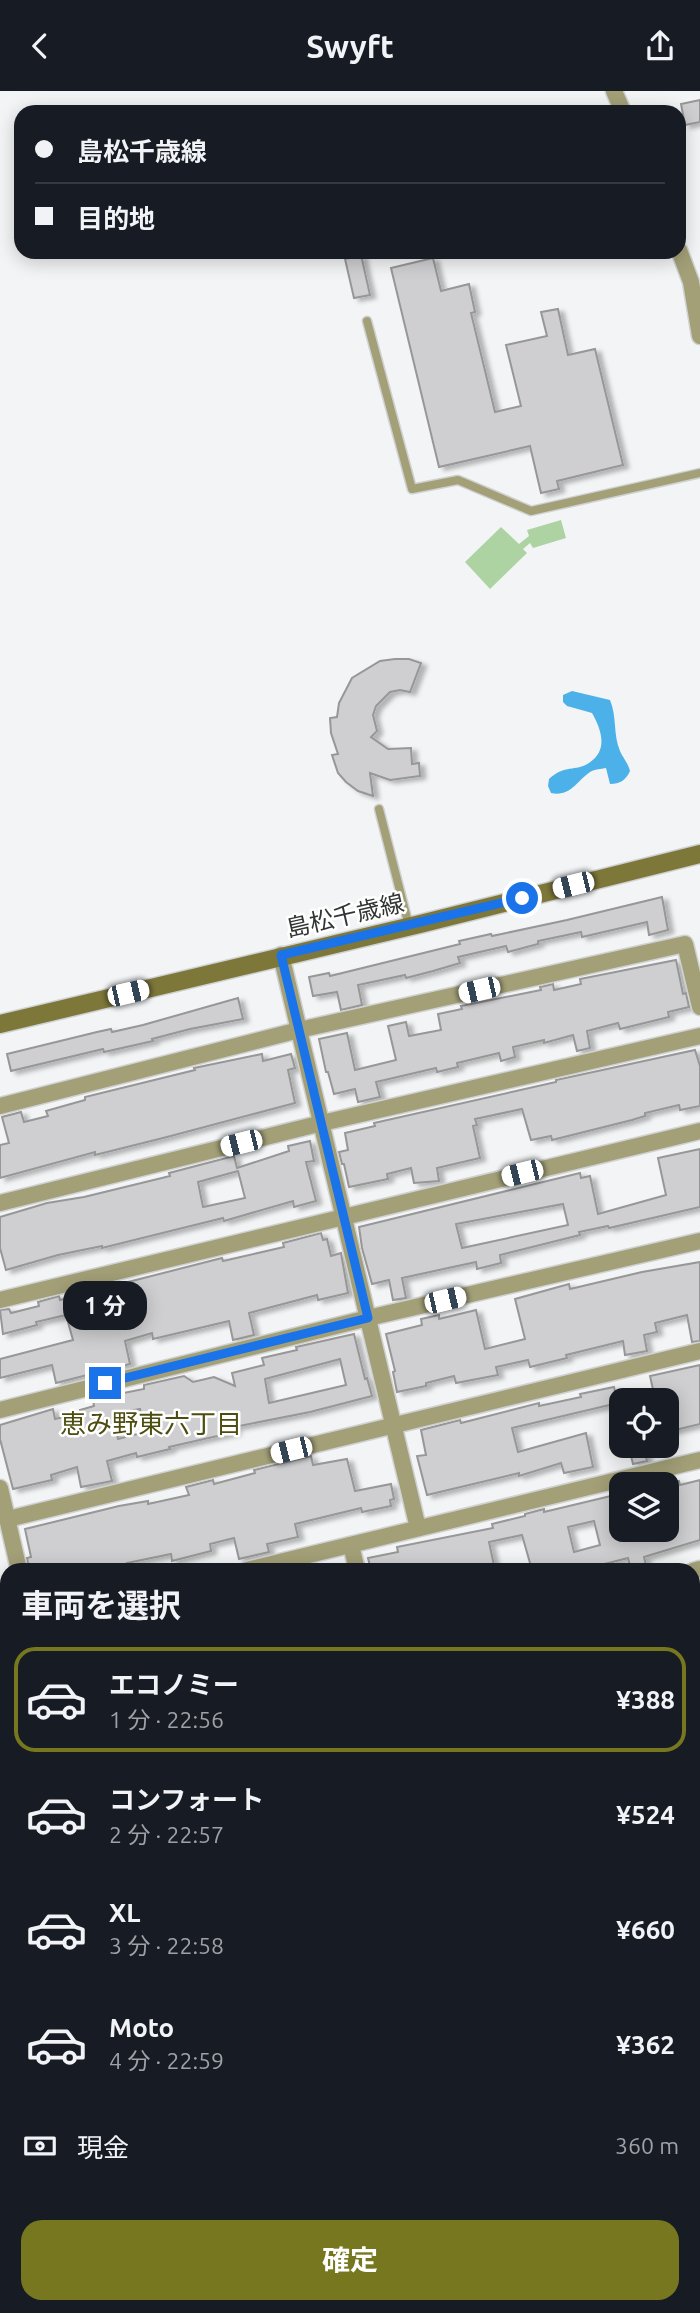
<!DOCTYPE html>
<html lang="ja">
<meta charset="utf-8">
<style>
body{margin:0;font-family:Ubuntu,"Noto Sans JP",sans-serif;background:#242831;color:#f1f3f6;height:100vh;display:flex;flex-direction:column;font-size:26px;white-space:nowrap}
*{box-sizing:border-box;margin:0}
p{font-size:23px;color:#9ea1a6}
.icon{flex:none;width:38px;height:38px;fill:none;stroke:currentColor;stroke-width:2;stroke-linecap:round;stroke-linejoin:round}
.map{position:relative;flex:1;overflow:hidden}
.side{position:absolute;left:0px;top:1472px;width:700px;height:751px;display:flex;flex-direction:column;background:#171b24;border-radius:21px 21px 0 0;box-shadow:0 4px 18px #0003}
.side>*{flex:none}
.top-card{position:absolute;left:14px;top:14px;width:672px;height:154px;border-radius:21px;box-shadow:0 4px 18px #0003;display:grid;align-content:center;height:154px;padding:0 21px;background:#171b24}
.buttons{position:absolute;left:609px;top:1297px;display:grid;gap:14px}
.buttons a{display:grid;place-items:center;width:70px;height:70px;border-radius:14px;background:#171b24;box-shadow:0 4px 18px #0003;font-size:35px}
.end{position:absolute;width:32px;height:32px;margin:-16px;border:9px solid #1a73e8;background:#fff;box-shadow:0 0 0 4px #fff}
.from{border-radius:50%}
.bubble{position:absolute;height:49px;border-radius:21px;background:#171b24;box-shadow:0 4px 18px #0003;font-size:23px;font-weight:700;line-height:49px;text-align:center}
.car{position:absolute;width:21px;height:42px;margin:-21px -10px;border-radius:9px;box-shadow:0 0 5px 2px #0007;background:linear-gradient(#fff 24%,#345 0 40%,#fff 0 76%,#345 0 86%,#fff 0)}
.top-card b{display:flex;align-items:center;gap:24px;height:66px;font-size:26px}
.top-card b+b{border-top:2px solid #363941}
.top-card i{width:18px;height:18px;background:#f1f3f6}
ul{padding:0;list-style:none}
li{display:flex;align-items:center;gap:21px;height:105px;margin:0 14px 10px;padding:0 7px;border:4px solid transparent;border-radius:21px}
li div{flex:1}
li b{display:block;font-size:26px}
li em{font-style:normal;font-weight:700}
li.current{border-color:#76771e}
li>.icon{width:63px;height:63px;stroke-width:1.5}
h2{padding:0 21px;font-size:32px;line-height:84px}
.pay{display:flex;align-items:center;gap:18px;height:77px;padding:0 21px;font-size:26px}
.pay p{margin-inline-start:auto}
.button{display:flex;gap:14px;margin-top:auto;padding:14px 21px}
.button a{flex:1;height:80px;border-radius:21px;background:#76771e;color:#fff;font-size:28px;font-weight:700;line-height:80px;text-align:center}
header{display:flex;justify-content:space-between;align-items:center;height:91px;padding:0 21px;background:#171b24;font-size:32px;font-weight:700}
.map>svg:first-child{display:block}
</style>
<header><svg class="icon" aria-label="back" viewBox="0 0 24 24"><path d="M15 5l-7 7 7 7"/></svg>Swyft<svg class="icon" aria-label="share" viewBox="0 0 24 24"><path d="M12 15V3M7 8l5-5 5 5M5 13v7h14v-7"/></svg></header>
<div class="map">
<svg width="700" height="2222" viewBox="0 0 700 2222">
<defs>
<filter id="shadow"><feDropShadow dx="5.5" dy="3" stdDeviation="2" flood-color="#0004"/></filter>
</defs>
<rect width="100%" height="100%" fill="#f3f4f5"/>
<polygon fill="#add3a3" points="561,429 566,447 533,457 530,452 523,458 527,462 490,498 465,471 501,436 519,453 529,445 527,439"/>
<path fill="#4db1e9" d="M572 600 610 609C617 625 613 644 620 660 623 667 628 672 630 680 626 689 620 693 610 693L606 677C601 678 595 678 590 681 576 691 570 706 551 702L548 695 549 688C565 673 575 681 589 672 609 659 601 638 592 622L567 615 563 611V604Z"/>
<g fill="#cfcfd1" stroke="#979798" stroke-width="2" fill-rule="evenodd" filter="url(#shadow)">
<polygon points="700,9 700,31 685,34 681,13"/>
<polygon points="361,164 370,204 354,207 345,168"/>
<polygon points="433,167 441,200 469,193 475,221 471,222 495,321 521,315 506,254 547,245 541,221 558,218 568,264 595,258 623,374 557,390 559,398 541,402 530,355 439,376 391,177"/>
<polygon points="395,568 409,568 421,572 410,601 400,599 390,601 376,615 373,624 377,640 371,646 388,658 411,657 412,673 419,672 420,685 390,689 370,682 373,705 358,700 346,691 338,682 332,664 338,663 331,642 330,627 337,626 339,612 352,587 380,570"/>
<polygon points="662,806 668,839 649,844 647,831 582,846 581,841 538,850 538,853 508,861 506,855 458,866 460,872 433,880 406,887 405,884 358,894 362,914 341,919 337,901 313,905 309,886 329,882 330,885 460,853 459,850 491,843 492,845 567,829"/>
<polygon points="676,869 683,903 686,902 689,916 668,921 669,926 620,938 618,932 587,940 590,957 577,960 573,944 544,952 544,949 513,956 515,966 501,970 499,962 457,972 458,976 437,981 436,977 376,991 380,1006 358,1011 355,998 334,1003 328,981 326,981 319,948 347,942 355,979 396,969 388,935 406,931 409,945 441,939 438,923 462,918 461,915 541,899 540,896 553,893 554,899 581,893 580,888"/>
<polygon points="238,907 243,928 190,938 152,948 153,950 104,961 103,958 11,980 7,963 97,941 111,938 112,941 143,934"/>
<polygon points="695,959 700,975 700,1015 680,1019 679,1014 645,1022 645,1025 632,1029 552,1049 551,1045 531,1049 522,1018 475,1028 477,1034 473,1035 480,1067 437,1077 439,1090 414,1092 411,1077 387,1083 388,1088 349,1096 344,1073 342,1073 339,1061 348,1059 345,1042 375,1035 374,1032 556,991 556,989"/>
<polygon points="262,963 263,970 291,963 295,977 288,979 295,1012 167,1046 95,1064 95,1061 0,1087 0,1054 9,1052 2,1026 21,1021 24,1031 48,1025 46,1020 85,1009 85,1006 195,979 194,977"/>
<path d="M310 1050 314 1070 306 1071 316 1110 294 1116 293 1110 224 1130 223 1127 102 1157V1155L58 1164 6 1179 0 1157V1126L47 1112 84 1106 170 1085 169 1082 234 1065 237 1077 289 1060 288 1055ZM238 1080 245 1107 203 1116 198 1091Z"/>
<path d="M700 1058V1116L609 1137 608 1135 579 1141 580 1144 500 1164 501 1172 477 1178 476 1171 402 1187 406 1207 393 1209 389 1189 372 1193 362 1157 359 1136 580 1082 581 1087 590 1085 598 1123 666 1104 658 1067ZM563 1113 568 1134 462 1157 456 1133Z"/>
<polygon points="321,1142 323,1149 327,1148 331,1165 341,1162 348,1202 318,1209 317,1204 249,1222 254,1244 233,1249 229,1230 153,1248 152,1242 125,1250 130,1273 56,1292 52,1274 0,1287 0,1268 73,1249 66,1224 36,1231 37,1234 3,1243 0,1219 9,1218 11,1222 39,1215 38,1211 59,1205 60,1209 98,1200 100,1206 129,1197 128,1191 222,1167 223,1170 284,1156 283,1152"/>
<polygon points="700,1171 700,1250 692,1251 687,1224 655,1232 657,1241 644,1244 647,1260 625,1264 623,1250 566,1264 567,1267 530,1276 528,1269 496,1276 498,1284 456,1292 454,1285 426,1292 426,1295 397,1301 393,1281 395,1280 386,1243 422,1234 421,1228 439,1224 439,1228 476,1219 485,1258 525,1248 515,1208 569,1193 570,1198 642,1181"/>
<path d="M354 1243 365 1288 367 1287 372 1305 310 1321 234 1336 235 1341 169 1356 170 1358 137 1366 136 1362 107 1370 112 1390 81 1396 77 1376 51 1384 52 1389 13 1398 0 1348V1334L53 1318 55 1328 80 1322V1319L94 1315 93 1308 144 1298V1294L184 1285 193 1291 214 1286 235 1295 232 1282 264 1274 262 1267 297 1259 296 1256ZM340 1268 346 1294 269 1312 265 1288ZM140 1318 145 1341 118 1348 113 1323Z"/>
<polygon points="700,1274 700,1333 667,1341 667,1300 654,1303 650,1285"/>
<polygon points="614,1296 618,1312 512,1337 518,1361 586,1342 593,1376 564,1382 561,1372 519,1385 519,1382 427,1404 417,1365 426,1364 421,1339 460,1329 461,1332 539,1312 539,1315 581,1306 580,1303"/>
<polygon points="644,1357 647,1370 633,1373 630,1361"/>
<polygon points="311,1365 313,1374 347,1368 355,1400 391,1393 394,1408 390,1409 391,1415 362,1421 361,1417 295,1433 298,1446 267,1453 269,1461 239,1468 234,1447 210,1453 211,1460 172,1470 171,1463 127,1472 128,1476 118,1479 29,1479 27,1467 31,1466 25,1438 119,1415 148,1410 148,1413 189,1404 186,1396 213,1389 214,1393 255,1382 254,1379"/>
<path d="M700 1389V1449L644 1466 647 1479H631L628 1467 581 1479H532L522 1444 489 1451 495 1479H440L439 1474 419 1479H412V1476L396 1479H371L368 1467 398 1461 397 1456 493 1437 492 1433 525 1425V1423L540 1419 544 1418V1421L615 1404 620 1425 614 1426 620 1450 667 1438V1393L679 1390 680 1394ZM594 1430 600 1454 574 1461 568 1436Z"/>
</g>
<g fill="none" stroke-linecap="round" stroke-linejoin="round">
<defs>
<g id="lane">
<polyline points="367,230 412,398 458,389 531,420 700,382"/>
<polyline points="379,718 409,835"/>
</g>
<g id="street">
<polyline points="614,0 623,21"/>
<polyline points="679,159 691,191 700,245"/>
<polyline points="281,864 418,1437"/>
<polyline points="0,1015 299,939 685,853 700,916"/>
<polyline points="0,1112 322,1032 700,945"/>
<polyline points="0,1209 700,1040"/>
<polyline points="0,1319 368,1227 700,1150"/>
<polyline points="0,1397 19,1479"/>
<polyline points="8,1428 700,1260"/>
<polyline points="351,1454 357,1479"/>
<polyline points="247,1479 700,1369"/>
<polyline points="693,1480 700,1478"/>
<polyline points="0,1538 7,1536"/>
<polyline points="693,1591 700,1589"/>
<polyline points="693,1816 700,1814"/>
<polyline points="693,1940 698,1921"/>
<polyline points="0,2060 7,2090"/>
<polyline points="693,2103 700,2105"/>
<polyline points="0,2191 7,2189"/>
<polyline points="38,2216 39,2222"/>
<polyline points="198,2216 200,2222"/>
<polyline points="395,2216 397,2222"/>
<polyline points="275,2222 294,2216"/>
<polyline points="582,2222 603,2216"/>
<polyline points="623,2222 625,2216"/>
</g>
<g id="secondary">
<polyline points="0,933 420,833 700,763"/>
<polyline points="693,1704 700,1705"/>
<polyline points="0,1730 7,1759"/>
<polyline points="0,1871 7,1869"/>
<polyline points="118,2216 119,2222"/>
</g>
</defs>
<use href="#lane" stroke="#d0d1d2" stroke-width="11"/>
<use href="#street" stroke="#d0d1d2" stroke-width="19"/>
<use href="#secondary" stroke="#d0d1d2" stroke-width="21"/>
<use href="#lane" stroke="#a3a078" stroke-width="8"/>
<use href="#street" stroke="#a3a078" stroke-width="16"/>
<use href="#secondary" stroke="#7d773a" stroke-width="18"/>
</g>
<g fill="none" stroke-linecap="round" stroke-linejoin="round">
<polyline stroke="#1a73e8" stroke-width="9" points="105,1292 368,1227 281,864 522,807"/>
</g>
<g text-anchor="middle" stroke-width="5" stroke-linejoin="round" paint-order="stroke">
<g font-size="24" fill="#333434" stroke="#fff">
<text transform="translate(345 825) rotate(-13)" y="8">島松千歳線</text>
</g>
<g font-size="26" fill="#4d4d10" stroke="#fff">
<text x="151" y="1342">恵み野東六丁目</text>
</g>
</g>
</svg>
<div class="buttons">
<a><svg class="icon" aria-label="locate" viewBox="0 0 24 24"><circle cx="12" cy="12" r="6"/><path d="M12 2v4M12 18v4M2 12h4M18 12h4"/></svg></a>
<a><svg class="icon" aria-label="layers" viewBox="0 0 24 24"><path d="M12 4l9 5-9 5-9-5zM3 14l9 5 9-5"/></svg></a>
</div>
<i class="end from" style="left:522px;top:807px"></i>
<i class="end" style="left:105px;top:1292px"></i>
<div class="bubble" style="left:63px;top:1190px;width:84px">1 分</div>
<i class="car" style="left:573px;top:794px;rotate:256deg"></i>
<i class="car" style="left:479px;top:899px;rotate:257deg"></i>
<i class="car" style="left:128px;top:902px;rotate:77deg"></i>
<i class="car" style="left:241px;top:1052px;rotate:256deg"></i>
<i class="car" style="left:522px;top:1082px;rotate:256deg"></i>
<i class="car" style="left:445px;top:1209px;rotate:77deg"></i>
<i class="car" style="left:291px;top:1359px;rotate:256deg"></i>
<div class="top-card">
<b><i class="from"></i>島松千歳線</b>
<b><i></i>目的地</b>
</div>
<section class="side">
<h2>車両を選択</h2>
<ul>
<li class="current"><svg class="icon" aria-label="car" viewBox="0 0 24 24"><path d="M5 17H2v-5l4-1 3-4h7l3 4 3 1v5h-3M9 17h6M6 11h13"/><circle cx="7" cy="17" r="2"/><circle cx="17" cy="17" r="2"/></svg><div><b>エコノミー</b><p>1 分 · 22:56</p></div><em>¥388</em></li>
<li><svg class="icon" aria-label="car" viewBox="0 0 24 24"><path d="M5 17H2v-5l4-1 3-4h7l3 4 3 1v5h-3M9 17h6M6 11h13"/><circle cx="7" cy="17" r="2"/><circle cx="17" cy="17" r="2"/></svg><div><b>コンフォート</b><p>2 分 · 22:57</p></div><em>¥524</em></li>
<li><svg class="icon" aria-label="car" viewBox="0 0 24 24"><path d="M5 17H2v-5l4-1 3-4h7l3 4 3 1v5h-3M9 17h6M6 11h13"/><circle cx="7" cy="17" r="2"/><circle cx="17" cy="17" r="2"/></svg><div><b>XL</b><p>3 分 · 22:58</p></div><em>¥660</em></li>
<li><svg class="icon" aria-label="car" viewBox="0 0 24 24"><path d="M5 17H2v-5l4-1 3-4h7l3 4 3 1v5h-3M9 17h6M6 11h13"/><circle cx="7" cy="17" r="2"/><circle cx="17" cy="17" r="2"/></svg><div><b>Moto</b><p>4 分 · 22:59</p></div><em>¥362</em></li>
</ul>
<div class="pay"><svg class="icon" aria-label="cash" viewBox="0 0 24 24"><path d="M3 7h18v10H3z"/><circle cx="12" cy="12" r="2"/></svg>現金<p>360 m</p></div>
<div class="button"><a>確定</a></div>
</section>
</div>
